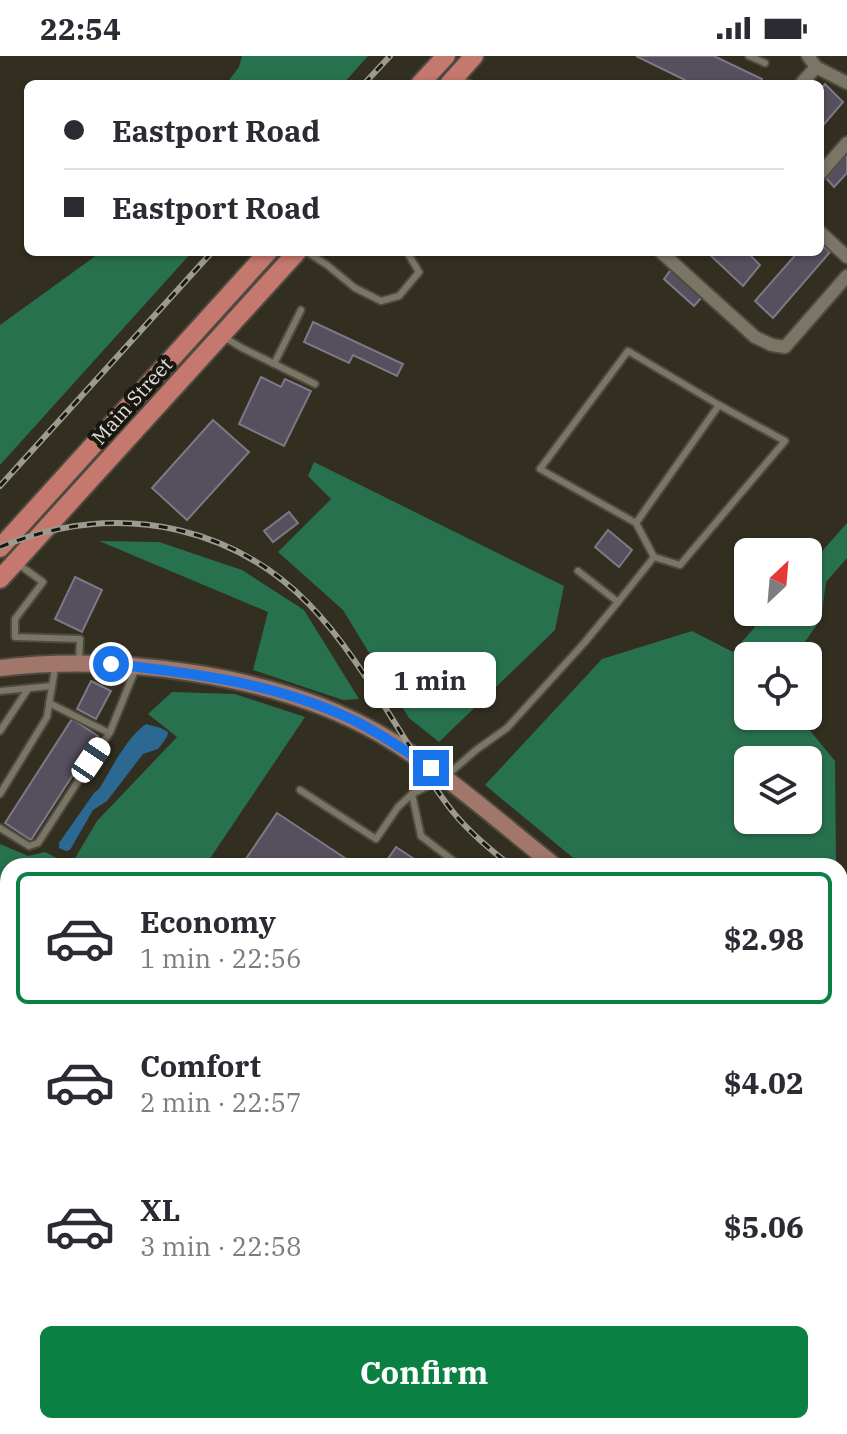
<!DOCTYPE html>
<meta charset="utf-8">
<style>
body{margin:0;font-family:"IBM Plex Serif",serif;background:#f7f7f7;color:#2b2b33;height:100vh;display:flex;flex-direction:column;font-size:30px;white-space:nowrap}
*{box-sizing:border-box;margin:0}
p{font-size:26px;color:#7c7c81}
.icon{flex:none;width:44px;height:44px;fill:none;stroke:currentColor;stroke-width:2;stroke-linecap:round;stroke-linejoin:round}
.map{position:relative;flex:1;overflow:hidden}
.drawer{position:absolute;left:0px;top:802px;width:848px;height:576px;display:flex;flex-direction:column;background:#fff;border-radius:24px 24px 0 0;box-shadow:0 2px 6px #0004}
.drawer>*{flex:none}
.banner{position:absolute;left:24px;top:24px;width:800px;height:176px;border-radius:12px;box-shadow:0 2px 6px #0004;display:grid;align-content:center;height:176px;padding:0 40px;background:#fff}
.needle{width:52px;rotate:26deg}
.controls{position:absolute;left:734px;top:482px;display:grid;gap:16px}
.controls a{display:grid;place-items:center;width:88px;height:88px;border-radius:12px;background:#fff;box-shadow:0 2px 6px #0004;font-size:40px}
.end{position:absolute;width:36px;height:36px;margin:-18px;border:10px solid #1a73e8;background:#fff;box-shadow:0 0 0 4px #fff}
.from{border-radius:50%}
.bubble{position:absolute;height:56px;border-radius:12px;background:#fff;box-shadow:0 2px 6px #0004;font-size:26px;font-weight:700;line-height:56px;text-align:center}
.car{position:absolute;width:24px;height:48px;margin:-24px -12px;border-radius:10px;box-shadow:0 0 6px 2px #0007;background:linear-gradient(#fff 24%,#345 0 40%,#fff 0 76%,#345 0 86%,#fff 0)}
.banner b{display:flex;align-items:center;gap:28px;height:76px;font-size:30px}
.banner b+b{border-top:2px solid #e1e1e2}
.banner i{width:20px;height:20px;background:#2b2b33}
ul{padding:14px 0 0;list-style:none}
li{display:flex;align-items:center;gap:24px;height:132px;margin:0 16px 12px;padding:0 24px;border:4px solid transparent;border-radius:12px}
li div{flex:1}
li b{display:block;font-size:30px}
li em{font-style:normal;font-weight:700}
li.current{border-color:#0b8043}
li>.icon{width:72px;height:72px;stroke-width:1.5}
.action{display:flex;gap:16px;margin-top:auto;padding:16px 40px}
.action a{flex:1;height:92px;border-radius:12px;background:#0b8043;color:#fff;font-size:32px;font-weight:700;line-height:92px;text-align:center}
.status{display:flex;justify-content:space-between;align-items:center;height:56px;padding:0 40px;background:#fff;direction:ltr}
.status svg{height:22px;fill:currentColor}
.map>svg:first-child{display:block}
</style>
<div class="status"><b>22:54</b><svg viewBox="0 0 49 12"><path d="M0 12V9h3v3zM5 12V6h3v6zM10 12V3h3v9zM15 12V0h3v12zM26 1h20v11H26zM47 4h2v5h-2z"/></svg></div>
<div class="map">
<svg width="847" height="1378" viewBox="0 0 847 1378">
<rect width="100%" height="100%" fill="#322e20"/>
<g fill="#28714e" fill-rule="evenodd">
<polygon points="242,0 368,0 343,28 226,28 239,11"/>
<polygon points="101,196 192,196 0,409 0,269"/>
<polygon points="314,406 564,530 555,574 439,686 409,662 343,554 278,496 331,443 308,420"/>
<path d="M847 467V502L826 526 821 563 795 600H748V660H798L835 705 836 810H583L485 729 602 603 692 575 733 596 768 556H808V511ZM808 704V764H748V704Z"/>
<polygon points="99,485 159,486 242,514 304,554 359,643 343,644 253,614 268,556"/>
<polygon points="172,636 235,638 305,661 205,810 8,810 8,833 0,834 0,788 28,800 45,796 71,809 97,765 177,681 148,658"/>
<polygon points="840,877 847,883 847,938 840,952"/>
</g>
<path fill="#2b6993" d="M146 668 161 672 168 676 167 681 158 693 143 698 107 745 93 754 70 794 66 795 59 792V787L94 737 99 733C112 712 126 682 146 668Z"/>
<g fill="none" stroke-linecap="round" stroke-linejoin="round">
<polyline stroke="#2b6993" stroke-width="3" points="6,1319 8,1319"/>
</g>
<g fill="#564f5d" stroke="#7e7786" stroke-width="2">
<polygon points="636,0 714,0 762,23 760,28 693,28"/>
<polygon points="825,28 843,46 820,73 820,34"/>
<polygon points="847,98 847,117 834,131 826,122"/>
<polygon points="820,187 830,196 773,262 755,245 798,196 820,196"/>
<polygon points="707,196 747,196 760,209 743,230"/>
<polygon points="672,212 703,240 694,250 664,223"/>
<polygon points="313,266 403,308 397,320 353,299 349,307 304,286"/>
<polygon points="261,321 281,331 285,323 311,335 284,390 239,368"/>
<polygon points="213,364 249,396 187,464 152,432"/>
<polygon points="289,456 298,467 273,486 264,475"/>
<polygon points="608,474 632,494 619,511 595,491"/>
<polygon points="75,521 102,534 82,576 55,563"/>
<polygon points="91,625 111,635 96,663 77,653"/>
<polygon points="72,663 98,680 31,784 5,767"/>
<polygon points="277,757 357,810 241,810"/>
<polygon points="396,791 425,810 383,810"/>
<polygon points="7,872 8,897 1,908 0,883"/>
<polygon points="840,1217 847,1221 847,1240 840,1237"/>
<polygon points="4,1357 8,1359 8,1370 12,1370 11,1374 0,1370"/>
<polygon points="462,1370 483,1370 486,1378 459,1378 458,1371"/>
<polygon points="613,1370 619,1371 638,1370 634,1378 609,1378"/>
<polygon points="685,1370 711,1370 708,1378 681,1378"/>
<polygon points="774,1370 793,1370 790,1378 771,1378"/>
</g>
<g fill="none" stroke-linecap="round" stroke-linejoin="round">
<defs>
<g id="lane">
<polyline points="749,0 765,7"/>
<polyline points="458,23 470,28"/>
<polyline points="307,196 327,209 355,232 381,245 399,240 419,216 407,196"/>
<polyline points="224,281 242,292 315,328"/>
<polyline points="274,308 301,254"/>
<polyline points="636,467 719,349"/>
<polyline points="18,508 43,526 15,563 15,581 80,583 79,607"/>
<polyline points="618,546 654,501 680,509 785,385 719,349 628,295 540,413 636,467 654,501"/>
<polyline points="0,635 52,630"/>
<polyline points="49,647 109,677"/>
<polyline points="0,675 28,633"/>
<polyline points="300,734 376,783 398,751 412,738 444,722 476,694 507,672 585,586 618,546 578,515"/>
<polyline points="0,738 47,661 55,612"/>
<polyline points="412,738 421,780 460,810"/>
<polyline points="0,772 29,790 38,787 110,676 136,612"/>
</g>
<g id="street">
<polyline points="808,0 816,11 847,27"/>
<polyline points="801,28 816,11"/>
<polyline points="820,118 847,87"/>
<polyline points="820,176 847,201"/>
<polyline points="661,196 755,281 772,289 785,291 847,220"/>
<polyline points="0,988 8,972"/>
<polyline points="840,1000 847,986"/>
<polyline points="0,1067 8,1070"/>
<polyline points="0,1185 8,1198"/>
<polyline points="840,1266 847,1270"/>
<polyline points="0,1279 8,1262"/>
<polyline points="555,1378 566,1370"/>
<polyline points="739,1378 742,1370"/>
</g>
<g id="secondary">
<path d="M0 612C117 598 276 618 380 678 443 715 498 765 555 810"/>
<polyline points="840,1036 847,1042"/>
</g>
<g id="primary">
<polyline points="420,28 446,0"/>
<polyline points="449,28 474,0"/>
<polyline points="0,492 268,196"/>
<polyline points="0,523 297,196"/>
</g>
</defs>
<use href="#lane" stroke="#4e4a3f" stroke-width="10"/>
<use href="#street" stroke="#4e4a3f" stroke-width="16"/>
<use href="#secondary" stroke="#4e4a3f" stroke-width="20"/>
<use href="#primary" stroke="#4e4a3f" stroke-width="22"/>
<use href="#lane" stroke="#7a7666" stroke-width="6"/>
<use href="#street" stroke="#7a7666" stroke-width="12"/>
<use href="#secondary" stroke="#a0776a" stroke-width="16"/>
<use href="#primary" stroke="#c5786d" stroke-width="18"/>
<defs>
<g id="rail">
<polyline points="364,28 390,0"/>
<polyline points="0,430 212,196"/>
<path d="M0 491C57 468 117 460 178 474 301 503 348 593 410 691 423 713 437 736 453 756 470 777 491 794 511 810"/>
<polyline points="840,1073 847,1078"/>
</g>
</defs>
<use href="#rail" stroke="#9d9b90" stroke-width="6"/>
<use href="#rail" stroke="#181610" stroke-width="3" stroke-dasharray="9" stroke-linecap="butt"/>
</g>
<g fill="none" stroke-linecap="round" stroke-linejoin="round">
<path stroke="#1a73e8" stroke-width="10" d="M111 608C195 617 281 628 357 666 383 679 407 696 431 712"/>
</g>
<g text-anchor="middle" stroke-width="8" stroke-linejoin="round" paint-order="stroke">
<g font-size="20" fill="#e1dfd7" stroke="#181610">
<text transform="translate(132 345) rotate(-48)" y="7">Main Street</text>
</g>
</g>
</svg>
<div class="controls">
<a><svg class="needle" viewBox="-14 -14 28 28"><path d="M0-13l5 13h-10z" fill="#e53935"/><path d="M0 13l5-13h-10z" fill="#7c7c81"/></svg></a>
<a><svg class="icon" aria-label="locate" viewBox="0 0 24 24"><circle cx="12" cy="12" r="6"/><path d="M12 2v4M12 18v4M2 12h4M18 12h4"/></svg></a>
<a><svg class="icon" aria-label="layers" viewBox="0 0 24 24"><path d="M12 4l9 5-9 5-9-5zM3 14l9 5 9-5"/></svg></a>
</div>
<i class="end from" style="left:111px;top:608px"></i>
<i class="end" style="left:431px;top:712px"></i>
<div class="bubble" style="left:364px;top:596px;width:132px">1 min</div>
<i class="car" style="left:91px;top:704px;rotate:34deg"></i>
<div class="banner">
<b><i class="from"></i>Eastport Road</b>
<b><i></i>Eastport Road</b>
</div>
<section class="drawer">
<ul>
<li class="current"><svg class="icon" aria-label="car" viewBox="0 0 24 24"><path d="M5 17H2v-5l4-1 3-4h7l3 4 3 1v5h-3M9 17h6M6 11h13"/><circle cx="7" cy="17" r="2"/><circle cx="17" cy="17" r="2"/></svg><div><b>Economy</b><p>1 min · 22:56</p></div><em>$2.98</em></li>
<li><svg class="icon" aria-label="car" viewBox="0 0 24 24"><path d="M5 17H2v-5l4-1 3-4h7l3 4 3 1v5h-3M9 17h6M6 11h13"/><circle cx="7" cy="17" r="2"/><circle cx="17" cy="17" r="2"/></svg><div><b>Comfort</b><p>2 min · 22:57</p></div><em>$4.02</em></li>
<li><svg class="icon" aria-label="car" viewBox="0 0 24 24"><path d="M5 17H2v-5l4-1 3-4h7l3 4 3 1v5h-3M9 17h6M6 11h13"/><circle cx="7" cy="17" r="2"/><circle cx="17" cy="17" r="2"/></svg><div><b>XL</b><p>3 min · 22:58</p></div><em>$5.06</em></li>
</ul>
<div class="action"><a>Confirm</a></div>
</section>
</div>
